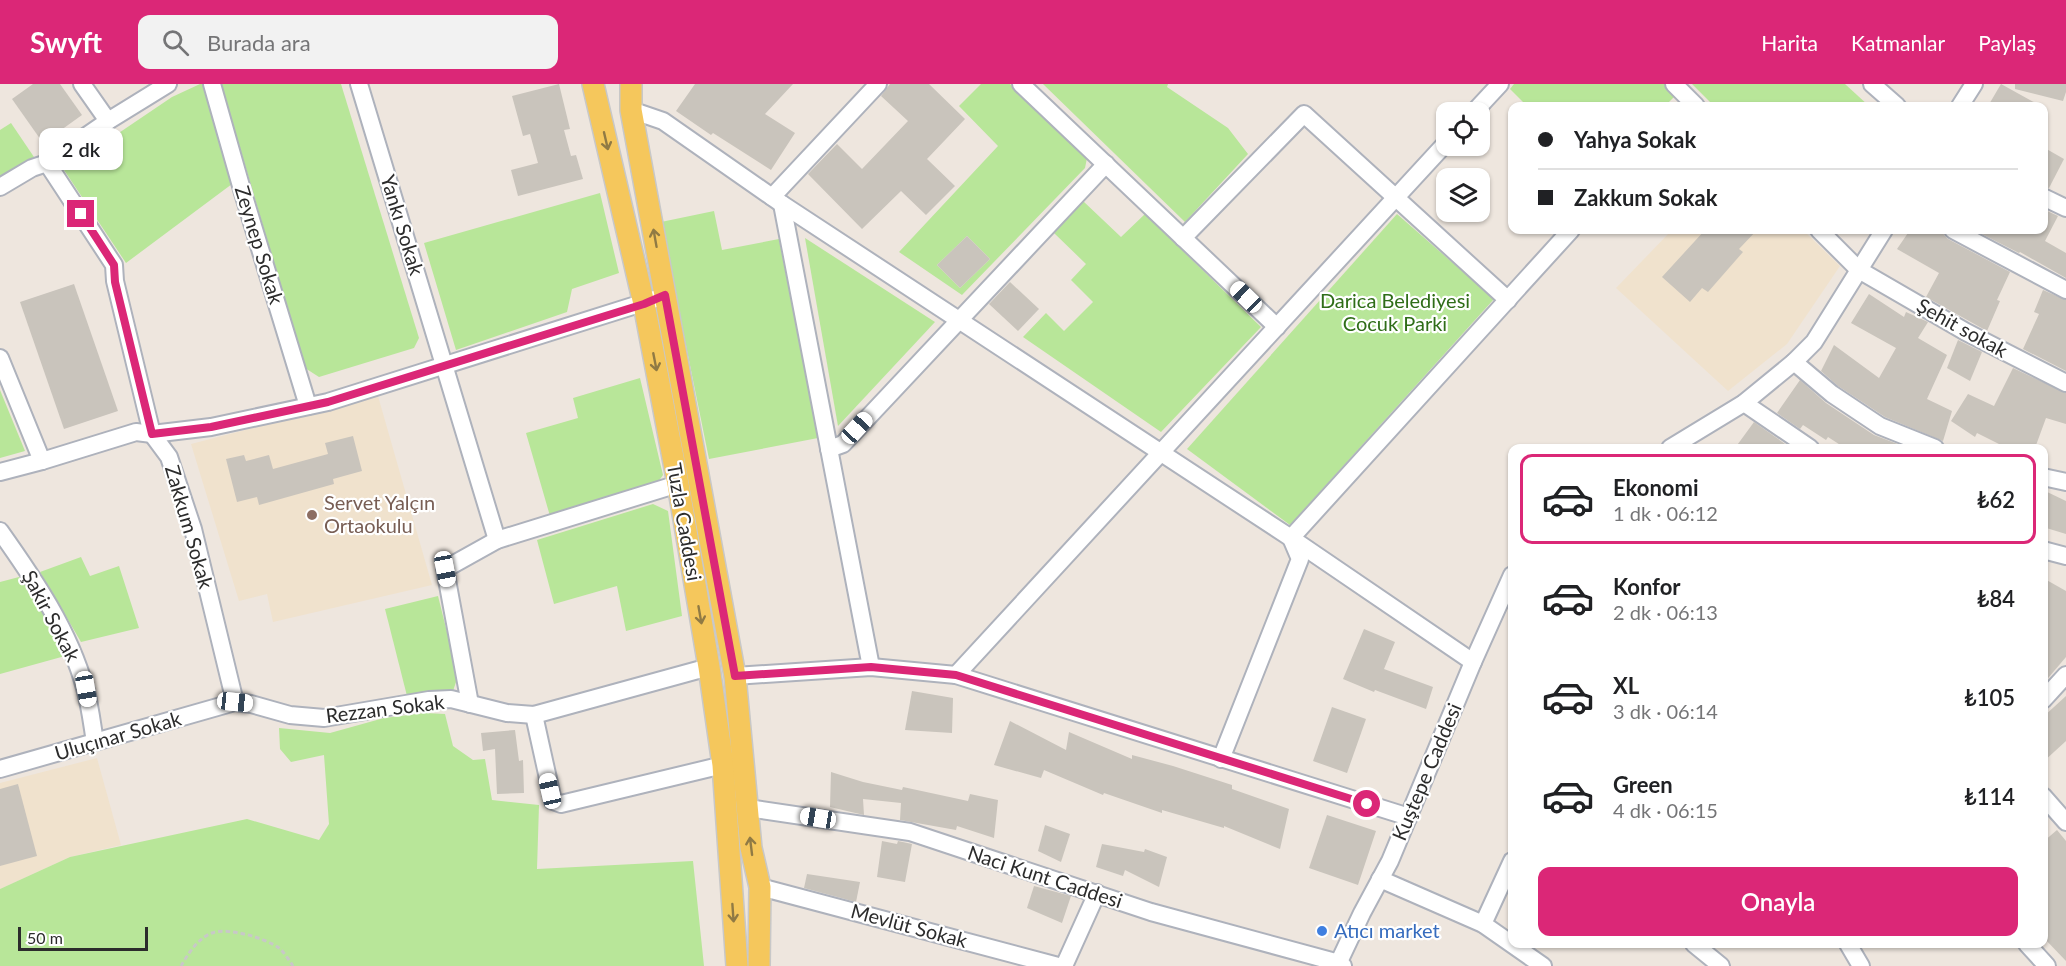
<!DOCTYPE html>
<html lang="tr">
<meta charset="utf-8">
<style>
body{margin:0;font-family:Lato,sans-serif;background:#f2f2f2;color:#202124;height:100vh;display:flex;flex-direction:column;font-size:22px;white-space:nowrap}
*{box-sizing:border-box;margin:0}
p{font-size:20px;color:#757577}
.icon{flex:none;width:33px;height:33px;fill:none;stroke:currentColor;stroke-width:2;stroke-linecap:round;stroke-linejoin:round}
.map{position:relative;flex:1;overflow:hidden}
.sheet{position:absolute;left:1508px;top:360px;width:540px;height:504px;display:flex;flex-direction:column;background:#fff;border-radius:12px;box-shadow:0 2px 4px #0004}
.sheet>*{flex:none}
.banner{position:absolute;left:1508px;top:18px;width:540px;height:132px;border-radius:12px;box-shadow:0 2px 4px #0004;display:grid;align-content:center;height:132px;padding:0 30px;background:#fff}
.tools{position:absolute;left:1436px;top:18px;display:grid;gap:12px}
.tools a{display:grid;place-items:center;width:54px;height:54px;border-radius:12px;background:#fff;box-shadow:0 2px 4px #0004;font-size:30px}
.scale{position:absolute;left:18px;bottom:15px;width:130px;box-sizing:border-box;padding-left:6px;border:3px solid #2c2c2c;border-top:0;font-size:16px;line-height:21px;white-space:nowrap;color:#2c2c2c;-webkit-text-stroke:4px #fff;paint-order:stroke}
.end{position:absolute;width:27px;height:27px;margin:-14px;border:8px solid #db2777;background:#fff;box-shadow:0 0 0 3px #fff}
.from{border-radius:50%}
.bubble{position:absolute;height:42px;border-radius:12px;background:#fff;box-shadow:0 2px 4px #0004;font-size:20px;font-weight:600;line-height:42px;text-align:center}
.car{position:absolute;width:18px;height:36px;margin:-18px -9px;border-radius:8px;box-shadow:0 0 4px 2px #0007;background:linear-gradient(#fff 24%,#345 0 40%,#fff 0 76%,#345 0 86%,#fff 0)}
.banner b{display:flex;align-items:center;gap:21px;height:57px;font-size:22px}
.banner b+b{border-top:2px solid #e0e0e0}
.banner i{width:15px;height:15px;background:#202124}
ul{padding:10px 0 0;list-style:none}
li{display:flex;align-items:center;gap:18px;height:90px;margin:0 12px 9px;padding:0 18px;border:3px solid transparent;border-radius:12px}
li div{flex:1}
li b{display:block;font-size:22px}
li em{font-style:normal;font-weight:600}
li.current{border-color:#db2777}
li>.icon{width:54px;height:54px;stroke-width:1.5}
.cta{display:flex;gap:12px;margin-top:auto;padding:12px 30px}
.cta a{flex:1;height:69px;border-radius:12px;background:#db2777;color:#fff;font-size:24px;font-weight:600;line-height:69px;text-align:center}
header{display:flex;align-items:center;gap:36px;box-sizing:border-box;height:84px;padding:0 30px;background:#db2777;color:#fff}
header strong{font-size:28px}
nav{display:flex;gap:33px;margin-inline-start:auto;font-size:21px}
.search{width:420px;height:54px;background:#f2f2f2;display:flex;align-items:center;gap:15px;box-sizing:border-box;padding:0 21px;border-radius:12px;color:#757577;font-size:22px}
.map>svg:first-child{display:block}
</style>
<header>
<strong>Swyft</strong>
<div class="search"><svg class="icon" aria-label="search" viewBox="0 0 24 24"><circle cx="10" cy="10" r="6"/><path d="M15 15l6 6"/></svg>Burada ara</div>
<nav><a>Harita</a><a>Katmanlar</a><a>Paylaş</a></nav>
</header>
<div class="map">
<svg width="2066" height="882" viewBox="0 0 2066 882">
<rect width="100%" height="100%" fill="#eee6de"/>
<g fill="#f0e2cd">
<polygon points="1672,146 1803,146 1840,182 1787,260 1728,307 1616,204"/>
<polygon points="378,312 432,501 273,538 267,510 239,517 191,360"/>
<polygon points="97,674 121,761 70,773 0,805 0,699"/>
</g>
<g fill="#b8e699" fill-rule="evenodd">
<polygon points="200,0 203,0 232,100 126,179 64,86 172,13"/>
<polygon points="221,0 341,0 419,254 414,264 319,293 305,284"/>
<path d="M981 0H1010L1087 74 1085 84 962 211 899 168 998 62 959 22ZM967 152 990 175 960 204 937 181Z"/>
<polygon points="1043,0 1168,0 1167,3 1228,44 1248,70 1185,138"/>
<polygon points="1514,0 1665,0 1676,11 1665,22 1527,22 1510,5"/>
<polygon points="1692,0 1845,0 1869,22 1714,22"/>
<polygon points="11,39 34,73 0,94 0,46"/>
<polygon points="600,109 619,189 572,205 567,228 456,266 424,159"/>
<polygon points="1083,117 1121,153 1145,130 1261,243 1161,348 1023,253 1046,229 1064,247 1093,218 1071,196 1086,180 1054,149"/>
<polygon points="714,127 722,166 779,155 818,354 709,375 661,138"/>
<polygon points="1397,130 1494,215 1290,441 1187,365"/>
<polygon points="805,154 935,238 838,342"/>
<polygon points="640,294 663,391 658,398 550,432 526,349 578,334 573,314"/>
<polygon points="0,306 25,367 0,374"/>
<polygon points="653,420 668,427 682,532 626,547 617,502 554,520 537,456"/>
<polygon points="81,473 90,492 119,482 139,544 81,558 40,488"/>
<polygon points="19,493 35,512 65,572 0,590 0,498"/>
<polygon points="438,512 458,592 453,607 407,612 385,525"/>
<polygon points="425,629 445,630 453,662 473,676 485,675 492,716 539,721 537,785 693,777 704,882 0,882 0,805 70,773 247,735 319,756 329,740 324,671 291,678 280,665 279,644 330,649 384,634"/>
</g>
<g fill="#c9c4bc">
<polygon points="33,0 60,0 82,31 43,59 12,15"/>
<polygon points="559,0 570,45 564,46 571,72 576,71 583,95 518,112 511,86 538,79 530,50 523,52 512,12"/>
<polygon points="695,0 793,0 765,30 795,49 771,86 713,49 711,51 676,27"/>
<polygon points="890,0 929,0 965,35 927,75 955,102 926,131 901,107 862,145 808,90 837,60 862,85 908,37 881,12"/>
<polygon points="2001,0 2041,22 1988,22"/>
<polygon points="2015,0 2066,0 2066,8 2063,17 2015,5"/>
<polygon points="2043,63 2064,75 2049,104 2043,103"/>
<polygon points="2043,125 2058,132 2045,157 2066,169 2066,194 2020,168 2019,169 1974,146 2043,146"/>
<polygon points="1705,146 1757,146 1739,165 1743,168 1708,208 1702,204 1690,218 1662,193"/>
<polygon points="1910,146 1943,146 1944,151 1948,155 2010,188 1997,216 2000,217 1987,247 1926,213 1939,189 1897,165"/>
<polygon points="967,152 990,175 960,204 937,181"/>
<polygon points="1010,198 1039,225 1018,247 989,220"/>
<polygon points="74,200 118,327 64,345 20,218"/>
<polygon points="2043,206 2066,216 2066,287 2023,265 2039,230 2034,228"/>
<polygon points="1869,210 1904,233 1906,228 1928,238 1918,254 1947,271 1927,315 1952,327 1943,357 1885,333 1838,302 1821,287 1834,261 1879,294 1896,264 1851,239"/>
<polygon points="1958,256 1982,268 1970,297 1947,284"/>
<polygon points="2013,284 2066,309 2066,340 2046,334 2035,364 2007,364 1977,349 1975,353 1951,337 1968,310 1994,322"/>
<polygon points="1800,296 1826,319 1874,351 1908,364 1845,364 1828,353 1826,356 1803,341 1800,345 1777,329"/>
<polygon points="1754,338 1788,362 1786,364 1735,364"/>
<polygon points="353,352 362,387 333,395 334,400 259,421 257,413 237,418 226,375 244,371 246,377 269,371 273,385 328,370 325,359"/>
<polygon points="2043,406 2066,417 2066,450 2043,443"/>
<polygon points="2043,494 2066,507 2066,573 2043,600"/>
<polygon points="1364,545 1395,558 1384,585 1433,603 1426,625 1375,606 1374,608 1343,595"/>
<polygon points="912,607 953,614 952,649 905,646"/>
<polygon points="2066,612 2066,657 2043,678 2043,633"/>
<polygon points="1332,623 1366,635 1347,689 1313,677"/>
<polygon points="1010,637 1066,666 1069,648 1132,675 1132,671 1173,682 1232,701 1232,705 1289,725 1280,765 1224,742 1224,744 1162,726 1162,729 1104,709 1103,711 1044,686 1041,694 994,681"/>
<polygon points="515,646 519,677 523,676 524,709 497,710 495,665 483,667 481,649"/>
<polygon points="831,688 863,698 902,706 903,703 968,717 970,710 998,716 994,754 957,742 956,746 900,736 901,719 863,715 864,731 830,723"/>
<polygon points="18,700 37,772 0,782 0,705"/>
<polygon points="1327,731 1376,747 1358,801 1309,784"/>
<polygon points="1045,741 1070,750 1061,778 1038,767"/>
<polygon points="2057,746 2066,757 2066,877 2043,853 2043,758"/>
<polygon points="882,757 897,760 898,757 912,760 905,798 877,793"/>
<polygon points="1102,760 1144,768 1145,765 1167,773 1159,803 1125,786 1123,792 1096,783"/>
<polygon points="807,790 860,798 856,818 804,804"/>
<polygon points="1034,802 1071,812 1062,839 1027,824"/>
</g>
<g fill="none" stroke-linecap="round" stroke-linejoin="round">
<defs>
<g id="minor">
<polyline points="82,0 108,37"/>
<polyline points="212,0 243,109 308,322"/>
<polyline points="359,0 497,456"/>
<polyline points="1021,0 1277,243"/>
<polyline points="1674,0 1696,22"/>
<polyline points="1872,0 1897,22"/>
<polyline points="1960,22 1974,0"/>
<polyline points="631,26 663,37 782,120 1291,454 1473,578"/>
<polyline points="1474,28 1500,0"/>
<polyline points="47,79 114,181 115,197 152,350 169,373 193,445 235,618"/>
<polyline points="0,103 32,84 47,79 108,37 168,0"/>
<polyline points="772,113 878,0"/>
<polyline points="2043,113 2066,124"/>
<polyline points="782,120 871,583"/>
<polyline points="1819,146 1859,186 1966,248 2066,299"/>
<polyline points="1953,146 2066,206"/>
<polyline points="1183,154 1304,30 1508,216"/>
<polyline points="0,274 42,377"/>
<polyline points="1794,278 1832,310 1880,342 1935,364"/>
<polyline points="1744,319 1810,364"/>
<polyline points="1670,364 1744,319 1794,278 1814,258 1884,146"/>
<polyline points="829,365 843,360 1106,80"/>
<polyline points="0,388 42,377 136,348 152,350 211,343 328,318 655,215"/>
<polyline points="2043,393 2066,398"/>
<path d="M0 447C34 495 69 546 85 604 90 621 92 640 95 658"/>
<polyline points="2043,466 2066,472"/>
<polyline points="956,591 1446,59"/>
<polyline points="735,592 871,583 956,591 1409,733"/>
<polyline points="2043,616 2066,591"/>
<polyline points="470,620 445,485 497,456 678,400"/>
<polyline points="534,631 553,717 561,720 723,681"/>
<polyline points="1221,675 1300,475 1291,454 1571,146"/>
<polyline points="0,685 235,618 251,620 290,631 324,634 429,616 451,615 507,629 534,631 709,583"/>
<polyline points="2043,712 2066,738"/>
<polyline points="748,724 910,748 1151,828 1339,879 1343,882"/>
<polyline points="1380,795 1483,840 1543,882"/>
<polyline points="760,803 1058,882"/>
<polyline points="1483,840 1512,777"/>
<polyline points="1694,860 1721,882"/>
<polyline points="1848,860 1861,882"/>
<polyline points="2027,860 2047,882"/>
<polyline points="1064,882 1097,809"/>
<polyline points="1337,882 1362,829 1390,777 1473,578 1512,491"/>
</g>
<g id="major">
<polyline points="593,0 644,220 678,400 709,583 723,681 737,882"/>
<polyline points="631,0 631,26 735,592 751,764 760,803 759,882"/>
</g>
</defs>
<use href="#minor" stroke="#aeb2bc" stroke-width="20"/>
<use href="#major" stroke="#c8c8c8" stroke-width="24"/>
<path stroke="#c8c8c8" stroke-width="3" stroke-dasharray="4.5 3" stroke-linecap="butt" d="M181 882C188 870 198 854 212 849 228 843 265 854 279 864 284 868 289 876 293 882"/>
<use href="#minor" stroke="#fff" stroke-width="16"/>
<use href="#major" stroke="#f5c75c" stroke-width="21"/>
</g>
<defs><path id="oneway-shaft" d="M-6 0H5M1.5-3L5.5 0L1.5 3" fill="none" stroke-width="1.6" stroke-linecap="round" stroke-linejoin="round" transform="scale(1.5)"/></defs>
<g stroke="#907a44">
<use href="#oneway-shaft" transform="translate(606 57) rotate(77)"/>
<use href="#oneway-shaft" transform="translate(655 154) rotate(-100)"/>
<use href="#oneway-shaft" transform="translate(655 278) rotate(79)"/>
<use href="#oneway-shaft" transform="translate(700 531) rotate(80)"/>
<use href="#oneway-shaft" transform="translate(751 762) rotate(-97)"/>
<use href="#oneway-shaft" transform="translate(733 829) rotate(86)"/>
</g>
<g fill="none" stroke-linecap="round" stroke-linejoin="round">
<polyline stroke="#db2777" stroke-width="8" points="81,130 114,181 115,198 152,350 211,343 328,318 644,220 665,211 735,592 871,583 956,591 1367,720"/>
</g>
<circle fill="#8d6e63" stroke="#fff" stroke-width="2" cx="312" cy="431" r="6"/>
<circle fill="#3f7fe0" stroke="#fff" stroke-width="2" cx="1322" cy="847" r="6"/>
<g text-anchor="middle" stroke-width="4.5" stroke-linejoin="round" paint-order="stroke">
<g font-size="20" fill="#2c2c2c" stroke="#fff">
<text transform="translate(402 141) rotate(73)" y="7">Yankı Sokak</text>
<text transform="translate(259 161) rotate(73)" y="7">Zeynep Sokak</text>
<text transform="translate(1962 244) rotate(29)" y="7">Şehit sokak</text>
<text transform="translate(684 438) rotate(80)" y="7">Tuzla Caddesi</text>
<text transform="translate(189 443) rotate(74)" y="7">Zakkum Sokak</text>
<text transform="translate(51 532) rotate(62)" y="7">Şakir Sokak</text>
<text transform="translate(385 625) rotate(-7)" y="7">Rezzan Sokak</text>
<text transform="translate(118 652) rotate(-16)" y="7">Uluçınar Sokak</text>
<text transform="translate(1427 688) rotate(-67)" y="7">Kuştepe Caddesi</text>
<text transform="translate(1045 793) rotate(18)" y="7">Naci Kunt Caddesi</text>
<text transform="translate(909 842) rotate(15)" y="7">Mevlüt Sokak</text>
</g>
<g font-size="20" fill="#2f6d18" stroke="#fff">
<text x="1395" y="224">Darica Belediyesi<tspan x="1395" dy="23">Cocuk Parki</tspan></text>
</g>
<g font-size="20" fill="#785e54" stroke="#fff" text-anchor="start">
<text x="324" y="426">Servet Yalçın<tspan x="324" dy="23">Ortaokulu</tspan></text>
</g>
<g font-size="20" fill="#366cbe" stroke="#fff" text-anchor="start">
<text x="1334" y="854">Atıcı market</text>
</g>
</g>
</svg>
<div class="tools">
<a><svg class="icon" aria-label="locate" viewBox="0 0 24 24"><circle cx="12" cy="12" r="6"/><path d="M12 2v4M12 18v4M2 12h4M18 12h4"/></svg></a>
<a><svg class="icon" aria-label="layers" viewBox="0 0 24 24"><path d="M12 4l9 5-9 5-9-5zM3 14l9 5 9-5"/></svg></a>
</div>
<div class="scale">50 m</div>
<i class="end from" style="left:1367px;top:720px"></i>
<i class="end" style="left:81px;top:130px"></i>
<div class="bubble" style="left:39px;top:44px;width:84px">2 dk</div>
<i class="car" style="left:1246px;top:213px;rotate:314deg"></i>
<i class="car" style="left:857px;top:344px;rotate:43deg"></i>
<i class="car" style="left:445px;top:485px;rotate:169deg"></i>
<i class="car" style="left:86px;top:605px;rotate:170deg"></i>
<i class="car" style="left:235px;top:618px;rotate:96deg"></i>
<i class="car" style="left:550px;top:707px;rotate:347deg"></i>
<i class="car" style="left:818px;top:734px;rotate:279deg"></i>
<div class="banner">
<b><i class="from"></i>Yahya Sokak</b>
<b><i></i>Zakkum Sokak</b>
</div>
<section class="sheet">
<ul>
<li class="current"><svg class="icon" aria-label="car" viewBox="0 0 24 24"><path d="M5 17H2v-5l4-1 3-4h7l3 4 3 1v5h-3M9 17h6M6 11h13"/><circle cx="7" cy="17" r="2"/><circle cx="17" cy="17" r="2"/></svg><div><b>Ekonomi</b><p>1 dk · 06:12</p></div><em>₺62</em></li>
<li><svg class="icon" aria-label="car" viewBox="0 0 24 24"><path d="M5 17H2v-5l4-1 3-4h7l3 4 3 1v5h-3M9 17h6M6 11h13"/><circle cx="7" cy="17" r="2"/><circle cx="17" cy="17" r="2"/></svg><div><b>Konfor</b><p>2 dk · 06:13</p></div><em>₺84</em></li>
<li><svg class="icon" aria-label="car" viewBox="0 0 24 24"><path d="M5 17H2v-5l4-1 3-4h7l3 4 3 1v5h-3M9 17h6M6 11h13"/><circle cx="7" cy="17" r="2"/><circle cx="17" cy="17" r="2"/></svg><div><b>XL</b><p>3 dk · 06:14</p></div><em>₺105</em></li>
<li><svg class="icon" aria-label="car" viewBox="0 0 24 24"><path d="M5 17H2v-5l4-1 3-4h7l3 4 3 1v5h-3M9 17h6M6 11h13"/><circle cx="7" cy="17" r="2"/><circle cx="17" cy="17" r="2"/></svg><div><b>Green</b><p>4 dk · 06:15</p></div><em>₺114</em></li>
</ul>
<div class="cta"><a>Onayla</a></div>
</section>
</div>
